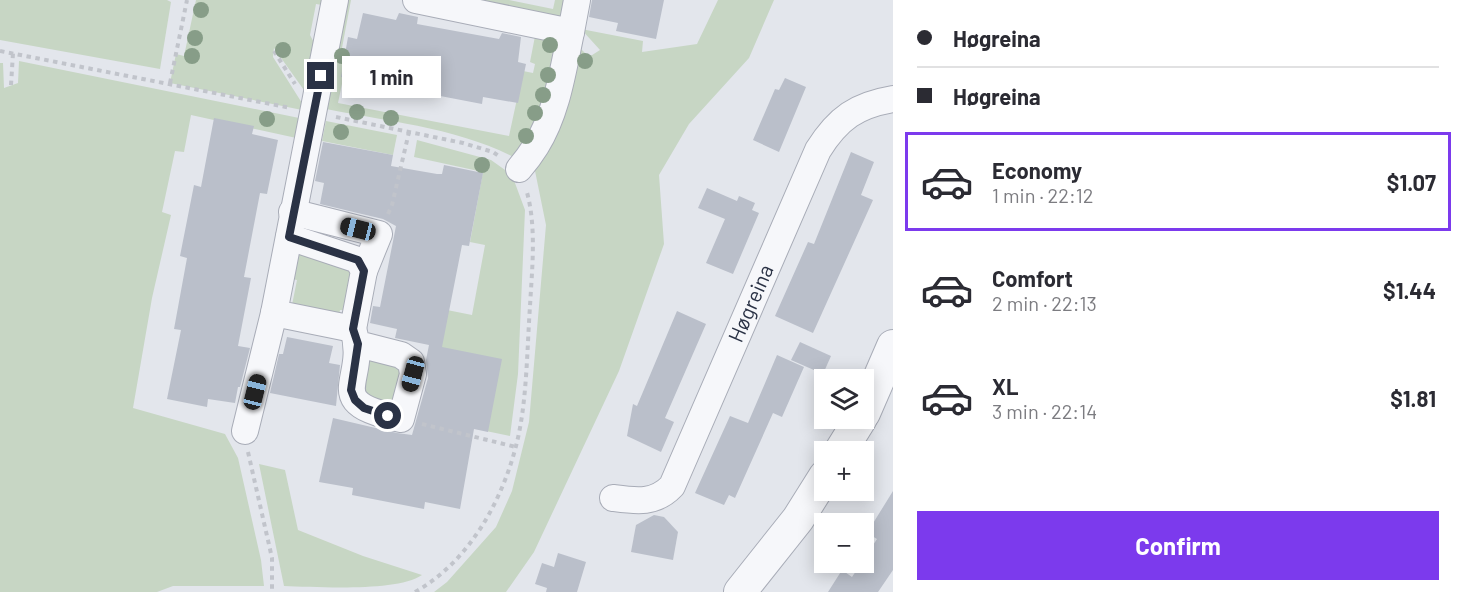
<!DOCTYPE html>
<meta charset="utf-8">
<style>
body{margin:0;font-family:Barlow,sans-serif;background:#f2f2f3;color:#2b2b33;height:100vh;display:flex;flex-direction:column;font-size:22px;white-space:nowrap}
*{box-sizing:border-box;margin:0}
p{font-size:20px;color:#7c7c81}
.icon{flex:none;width:33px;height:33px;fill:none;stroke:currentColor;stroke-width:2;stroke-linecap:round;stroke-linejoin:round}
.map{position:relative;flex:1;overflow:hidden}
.details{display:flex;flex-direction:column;background:#fff;width:570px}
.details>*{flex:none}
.banner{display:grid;align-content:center;height:132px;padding:0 24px;background:#fff}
.buttons{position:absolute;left:814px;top:369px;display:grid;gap:12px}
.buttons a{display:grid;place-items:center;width:60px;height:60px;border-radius:0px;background:#fff;box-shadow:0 3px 15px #0003;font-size:30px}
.end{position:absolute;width:27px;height:27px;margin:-14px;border:8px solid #2a3245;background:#fff;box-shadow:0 0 0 3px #fff}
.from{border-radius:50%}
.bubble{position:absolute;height:42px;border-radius:0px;background:#fff;box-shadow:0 3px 15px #0003;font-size:20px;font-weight:700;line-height:42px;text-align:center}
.car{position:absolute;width:18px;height:36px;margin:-18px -9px;border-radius:8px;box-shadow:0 0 4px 2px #0007;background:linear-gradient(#222 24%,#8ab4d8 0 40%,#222 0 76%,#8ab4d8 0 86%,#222 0)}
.banner b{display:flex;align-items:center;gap:21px;height:57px;font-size:22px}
.banner b+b{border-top:2px solid #e1e1e2}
.banner i{width:15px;height:15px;background:#2b2b33}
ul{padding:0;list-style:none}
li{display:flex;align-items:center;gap:18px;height:99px;margin:0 12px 9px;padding:0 12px;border:3px solid transparent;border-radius:0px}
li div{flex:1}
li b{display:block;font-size:22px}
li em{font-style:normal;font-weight:700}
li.current{border-color:#7c3aed}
li>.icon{width:54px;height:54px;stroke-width:1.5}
.primary-button{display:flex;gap:12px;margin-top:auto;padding:12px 24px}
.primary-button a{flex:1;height:69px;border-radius:0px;background:#7c3aed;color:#fff;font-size:24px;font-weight:700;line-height:69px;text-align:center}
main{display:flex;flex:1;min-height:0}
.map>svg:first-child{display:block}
</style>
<main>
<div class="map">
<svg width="893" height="592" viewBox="0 0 893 592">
<rect width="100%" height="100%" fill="#e3e6ec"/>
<g fill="#c7d6c4">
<polygon points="0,0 167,0 171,2 160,69 0,40"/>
<polygon points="196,0 330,0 329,6 316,4 310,35 320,54 311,100 274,48 273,57 307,111 170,83 176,54 184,56"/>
<path d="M342 0H351L342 48 349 50 338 103 509 136 523 71 533 73 535 64 530 62 536 31 562 37 555 83 517 159C461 128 384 121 321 108Z"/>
<polygon points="471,0 509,0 553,9 555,0 573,0 569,19"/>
<polygon points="718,0 774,0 749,58 689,124 659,175 664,244 619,371 534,552 506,592 434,592 447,582 496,527 512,491 529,422 546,225 534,166 575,43 589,57 600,50 581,29 643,41 642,52 697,44"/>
<polygon points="19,61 304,119 301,139 191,115 184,152 175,151 162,212 171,215 152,298 133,408 225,434 238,458 261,560 264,586 173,586 157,592 0,592 0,63 3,63 4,88 18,83"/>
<polygon points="326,121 397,135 393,155 322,141"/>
<polygon points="417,140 491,160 512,175 525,210 518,374 510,436 486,431 435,346 442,309 472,315 485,245 470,242 483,172 414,157"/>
<polygon points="292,252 336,260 352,270 345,310 340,310 338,320 292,305 297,280 287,278"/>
<polygon points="365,354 404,364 396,409 356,390"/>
<path d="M259 464 285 470 298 530 363 556 422 575C397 592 319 587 284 586Z"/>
</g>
<g fill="#babfca">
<polygon points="592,0 664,0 656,39 616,31 618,23 589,17"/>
<polygon points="363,13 396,20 399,13 418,17 417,24 499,39 502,33 521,37 518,62 526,64 518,103 483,97 482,104 341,77 348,37 357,39"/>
<polygon points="785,78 806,87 779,152 753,140 775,89 779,90"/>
<polygon points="214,118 254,126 252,134 278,140 267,194 260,193 244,277 251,278 238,346 250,348 240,387 238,387 235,403 208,399 207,407 167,399 181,330 174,329 187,258 180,256 194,185 201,187"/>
<polygon points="323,142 393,155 391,166 437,174 442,174 444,165 483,173 469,246 462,245 442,347 502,359 488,432 474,429 460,509 425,502 424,509 352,495 353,488 319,482 333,418 397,433 412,435 428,378 426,360 429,345 395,338 397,329 370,323 373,306 380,307 396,226 383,219 320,204 324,183 315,181"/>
<polygon points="851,152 874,162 861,195 873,200 813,333 775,316 808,242 814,244"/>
<polygon points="707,188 737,201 739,196 755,203 752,210 759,213 733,274 706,263 725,219 698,208"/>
<polygon points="677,311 706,324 665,418 674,422 661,452 627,436 633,404 637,406"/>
<polygon points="287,337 333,346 329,363 340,365 336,406 270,393 279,354 283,354"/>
<polygon points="800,342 831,356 823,374 791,360"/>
<polygon points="777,355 804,367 782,417 773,413 735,498 729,495 724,505 695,493 730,416 748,423"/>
<polygon points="893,491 893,570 878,592 828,592 842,570 852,577 862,562 864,562 864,559 877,539 867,533"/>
<polygon points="654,515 664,517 678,532 673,560 631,552 636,525"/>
<polygon points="558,553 586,562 577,592 546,592 547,588 535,584 542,563 554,567"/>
</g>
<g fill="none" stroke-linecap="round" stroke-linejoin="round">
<defs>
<g id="minor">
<path d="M335 0 274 313 353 329C370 382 317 401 401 419L413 374 411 362 401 355 358 344"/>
<polyline points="416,0 571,32 577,0"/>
<path d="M519 169C525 162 531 154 536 146 557 113 563 70 571 32"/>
<polyline points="292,212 379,234 364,271"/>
<polyline points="289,237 358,260 364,271 353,329"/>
<polyline points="245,431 274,313"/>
<path id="s1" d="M613 498C636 501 655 504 672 486L818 150C838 118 857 105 893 99"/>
</g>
<g id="tertiary">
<polyline points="864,413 893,346"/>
<polyline points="840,452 861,418"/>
<polyline points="740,592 798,519 825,476"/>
</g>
</defs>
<use href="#minor" stroke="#a8acb7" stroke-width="28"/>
<use href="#tertiary" stroke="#a8acb7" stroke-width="34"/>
<g stroke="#c1c4cb" stroke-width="4" stroke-dasharray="4.5 4.5" stroke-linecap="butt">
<polyline points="0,51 291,108"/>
<polyline points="274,51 295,84"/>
<polyline points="170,83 187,0"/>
<polyline points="11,85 13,53"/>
<polyline points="336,117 463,143 493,152 500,157"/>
<polyline points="388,214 392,205 409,132"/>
<polyline points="422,424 516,447"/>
<polyline points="248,452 272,558 272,592"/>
<path d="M415 592C469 562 503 500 517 442 527 401 527 349 530 306 532 269 537 225 526 189"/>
</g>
<use href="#minor" stroke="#f6f7fa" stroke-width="26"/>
<use href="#tertiary" stroke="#f6f7fa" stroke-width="32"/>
</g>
<g fill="#879d88">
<circle cx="201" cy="10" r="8"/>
<circle cx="195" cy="38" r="8"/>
<circle cx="550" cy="45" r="8"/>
<circle cx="283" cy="50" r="8"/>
<circle cx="192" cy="56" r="8"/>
<circle cx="342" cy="56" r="8"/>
<circle cx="585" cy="61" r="8"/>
<circle cx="548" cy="75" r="8"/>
<circle cx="543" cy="95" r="8"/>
<circle cx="357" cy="112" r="8"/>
<circle cx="535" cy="113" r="8"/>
<circle cx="391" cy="118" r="8"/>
<circle cx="267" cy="119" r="8"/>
<circle cx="341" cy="132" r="8"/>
<circle cx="526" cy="136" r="8"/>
<circle cx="482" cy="165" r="8"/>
</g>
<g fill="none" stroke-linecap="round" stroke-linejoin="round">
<polyline stroke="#2a3245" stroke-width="8" points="321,76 289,237 358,260 364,271 353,329 358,344 351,390 355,400 364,408 388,416"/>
</g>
<g text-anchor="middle" stroke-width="4.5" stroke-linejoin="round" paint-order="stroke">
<g font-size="21" fill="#2a3245" stroke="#f3f5f9">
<text dy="7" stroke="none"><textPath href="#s1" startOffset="262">Høgreina</textPath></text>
</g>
</g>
</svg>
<div class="buttons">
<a><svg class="icon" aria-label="layers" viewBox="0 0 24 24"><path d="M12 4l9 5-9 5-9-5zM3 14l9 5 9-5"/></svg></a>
<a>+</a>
<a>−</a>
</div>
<i class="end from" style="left:388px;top:416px"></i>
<i class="end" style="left:321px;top:76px"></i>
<div class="bubble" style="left:342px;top:56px;width:99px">1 min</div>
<i class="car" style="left:358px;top:229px;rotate:284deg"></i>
<i class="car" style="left:413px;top:374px;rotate:195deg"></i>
<i class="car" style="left:255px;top:392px;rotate:14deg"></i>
</div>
<section class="details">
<div class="banner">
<b><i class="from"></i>Høgreina</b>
<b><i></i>Høgreina</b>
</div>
<ul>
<li class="current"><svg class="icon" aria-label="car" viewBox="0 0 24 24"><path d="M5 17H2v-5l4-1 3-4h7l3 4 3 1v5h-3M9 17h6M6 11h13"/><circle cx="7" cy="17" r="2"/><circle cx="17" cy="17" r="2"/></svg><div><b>Economy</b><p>1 min · 22:12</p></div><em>$1.07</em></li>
<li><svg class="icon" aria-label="car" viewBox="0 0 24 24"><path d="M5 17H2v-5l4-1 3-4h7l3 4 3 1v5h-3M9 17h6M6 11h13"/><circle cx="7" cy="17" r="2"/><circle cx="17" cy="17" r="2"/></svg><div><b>Comfort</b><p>2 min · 22:13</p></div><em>$1.44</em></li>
<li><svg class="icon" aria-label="car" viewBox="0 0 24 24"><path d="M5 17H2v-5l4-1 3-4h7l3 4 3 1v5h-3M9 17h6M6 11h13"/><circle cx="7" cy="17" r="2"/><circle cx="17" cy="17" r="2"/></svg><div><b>XL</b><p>3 min · 22:14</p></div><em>$1.81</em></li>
</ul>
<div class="primary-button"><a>Confirm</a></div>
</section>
</main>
